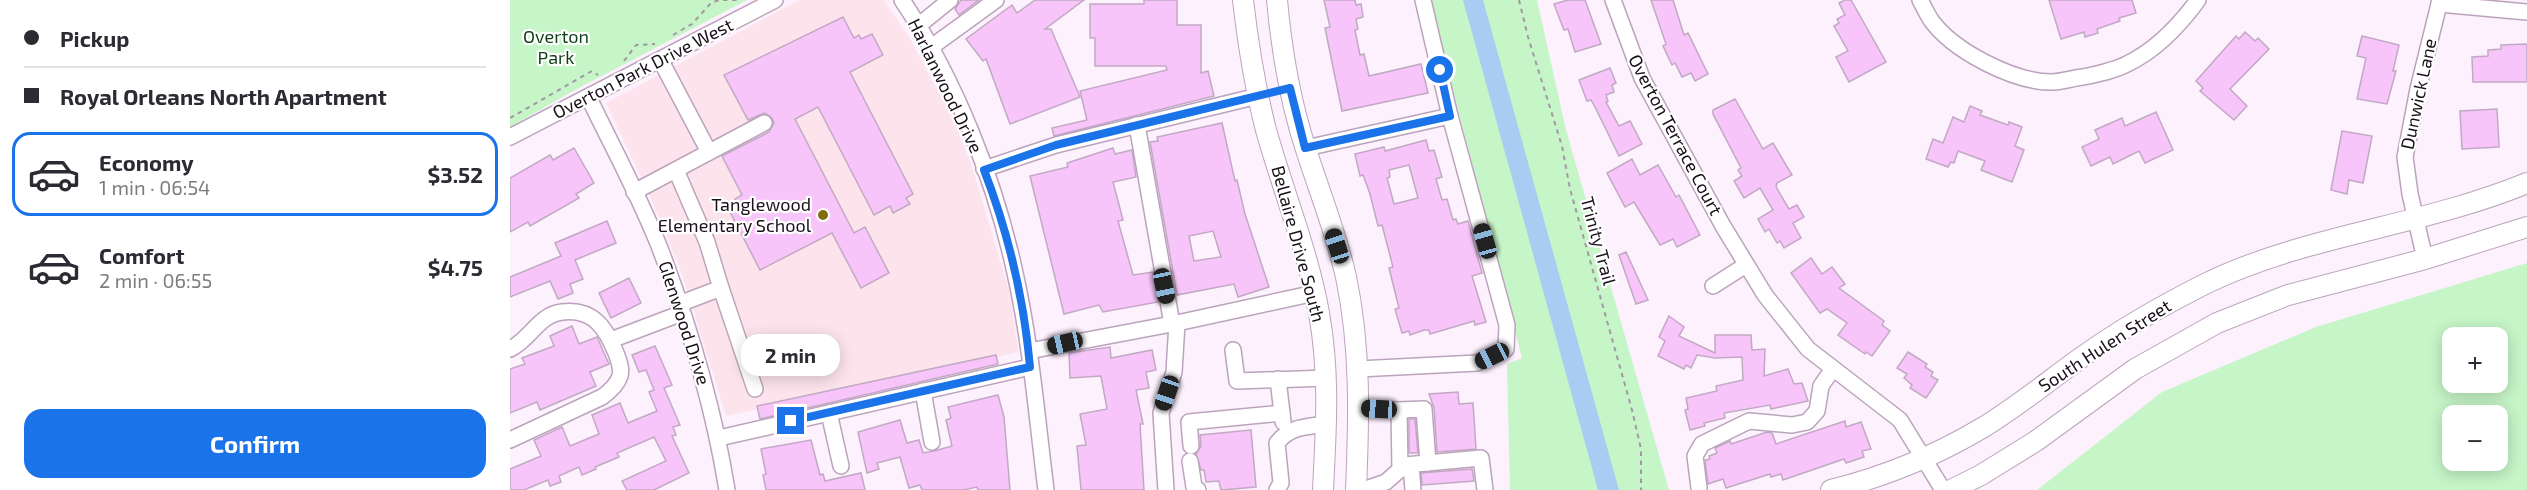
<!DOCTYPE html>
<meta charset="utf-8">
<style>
body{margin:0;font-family:"Exo 2",sans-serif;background:#f2f2f3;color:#2b2b33;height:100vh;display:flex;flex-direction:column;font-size:22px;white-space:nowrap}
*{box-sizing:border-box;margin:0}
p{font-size:20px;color:#7c7c81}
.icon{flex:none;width:33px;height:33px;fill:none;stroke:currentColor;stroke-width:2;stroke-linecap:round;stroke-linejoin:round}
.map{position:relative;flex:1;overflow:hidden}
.sheet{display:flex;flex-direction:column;background:#fff;width:510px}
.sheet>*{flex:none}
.top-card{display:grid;align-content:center;height:132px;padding:0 24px;background:#fff}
.controls{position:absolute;left:1932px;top:327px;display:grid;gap:12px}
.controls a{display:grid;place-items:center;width:66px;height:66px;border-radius:12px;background:#fff;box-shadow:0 3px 15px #0003;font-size:30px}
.end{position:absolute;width:27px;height:27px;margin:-14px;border:8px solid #1a73e8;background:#fff;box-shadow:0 0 0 3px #fff}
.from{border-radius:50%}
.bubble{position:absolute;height:42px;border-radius:18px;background:#fff;box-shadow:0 3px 15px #0003;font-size:20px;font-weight:700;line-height:42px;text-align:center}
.car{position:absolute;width:18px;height:36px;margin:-18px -9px;border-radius:8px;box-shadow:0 0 4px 2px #0007;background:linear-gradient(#222 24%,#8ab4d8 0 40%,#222 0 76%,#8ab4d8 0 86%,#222 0)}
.top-card b{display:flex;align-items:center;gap:21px;height:57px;font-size:22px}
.top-card b+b{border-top:2px solid #e1e1e2}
.top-card i{width:15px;height:15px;background:#2b2b33}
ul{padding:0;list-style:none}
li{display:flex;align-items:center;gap:18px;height:84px;margin:0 12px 9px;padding:0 12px;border:3px solid transparent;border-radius:18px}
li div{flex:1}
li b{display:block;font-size:22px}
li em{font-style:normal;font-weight:700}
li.selected{border-color:#1a73e8}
li>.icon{width:54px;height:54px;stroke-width:1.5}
.button{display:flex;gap:12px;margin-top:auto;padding:12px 24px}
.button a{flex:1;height:69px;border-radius:18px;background:#1a73e8;color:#fff;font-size:24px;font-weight:700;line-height:69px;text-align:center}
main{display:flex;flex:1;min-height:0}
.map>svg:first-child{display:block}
</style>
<main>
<section class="sheet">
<div class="top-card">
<b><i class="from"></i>Pickup</b>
<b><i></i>Royal Orleans North Apartment</b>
</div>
<ul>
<li class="selected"><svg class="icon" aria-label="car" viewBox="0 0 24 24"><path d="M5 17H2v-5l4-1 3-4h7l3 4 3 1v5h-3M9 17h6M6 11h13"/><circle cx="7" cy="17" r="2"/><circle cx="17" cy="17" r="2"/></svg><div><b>Economy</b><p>1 min · 06:54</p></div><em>$3.52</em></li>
<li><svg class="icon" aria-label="car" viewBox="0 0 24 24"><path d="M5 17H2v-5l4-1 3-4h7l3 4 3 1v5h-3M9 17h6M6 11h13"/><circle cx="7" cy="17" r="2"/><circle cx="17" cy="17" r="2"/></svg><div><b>Comfort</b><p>2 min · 06:55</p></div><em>$4.75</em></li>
</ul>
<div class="button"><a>Confirm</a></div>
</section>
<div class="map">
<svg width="2017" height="490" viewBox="0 0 2017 490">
<rect width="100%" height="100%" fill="#fcf1fd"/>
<polygon fill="#fde4ec" points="289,0 374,0 400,39 445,123 463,170 499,291 509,352 216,416 171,271 142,201 96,103"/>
<g fill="#c6f5c7" fill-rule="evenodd">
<polygon points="0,0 237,0 63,91 0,127"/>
<polygon points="920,0 1027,0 1056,130 1159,490 1000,490 997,364 1012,358"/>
<path d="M2017 263V490H1527L1652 392 1806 327ZM1942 338H1988V382H1942ZM1942 416H1988V460H1942Z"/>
</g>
<polygon fill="#a9ccf3" points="953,0 973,0 1109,490 1088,490"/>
<g fill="#f7c5fa" stroke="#c2a9c3" stroke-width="1.5" fill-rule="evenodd">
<polygon points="451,0 469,0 449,15 445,9"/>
<polygon points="525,0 574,0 535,29 541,29 570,97 500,124 476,59 473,61 456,39 502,5 507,13"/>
<polygon points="634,0 667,0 667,25 691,25 691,73 698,71 704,96 544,136 542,128 577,120 570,91 657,70 656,66 585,66 585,38 580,38 580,4 634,4"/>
<polygon points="814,0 845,0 846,5 851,4 853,17 846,19 848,29 845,30 850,55 854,54 859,76 911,64 918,93 832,111 815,28 820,27"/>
<polygon points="1058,0 1075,0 1091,44 1065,52 1058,29 1054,30 1044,4"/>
<polygon points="1141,0 1163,0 1174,35 1178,33 1198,74 1185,81 1181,73 1172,77 1165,63 1162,65 1153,46 1156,44"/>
<polygon points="1335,0 1341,0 1376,62 1339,82 1326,57 1338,51 1324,26 1329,23 1327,19 1335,15 1329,3"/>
<polygon points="1539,0 1622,0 1626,13 1609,18 1610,21 1587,29 1588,33 1575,37 1574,32 1551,39"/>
<polygon points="333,17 344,38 349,35 351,39 362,34 373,55 340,72 403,194 396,198 400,204 383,213 380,206 364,215 308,107 285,119 344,233 355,227 379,273 351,288 322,233 250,270 217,206 226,202 225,199 232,195 212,156 259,132 264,123 262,118 255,113 238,120 214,75"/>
<polygon points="1735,32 1745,41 1748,38 1759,49 1720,89 1737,106 1724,120 1690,91 1693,88 1686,81 1726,36 1729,39"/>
<polygon points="1852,36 1889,45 1883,71 1886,71 1877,104 1847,99 1856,58 1847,56"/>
<polygon points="2017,44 2017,82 1963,82 1962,57 1978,56 1978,50 1991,49 1991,45"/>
<polygon points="1100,68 1106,83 1102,85 1104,92 1096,95 1098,101 1096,102 1109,126 1120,121 1132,144 1109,156 1085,107 1081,100 1077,101 1069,80"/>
<polygon points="1225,99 1253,149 1263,143 1282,175 1267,183 1266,187 1279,209 1287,205 1294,217 1283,223 1291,238 1274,248 1270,241 1267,243 1259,229 1255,232 1248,219 1263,210 1250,188 1234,198 1224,181 1232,176 1228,170 1231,168 1203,114 1203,110"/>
<polygon points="1460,106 1472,111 1470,115 1498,125 1499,122 1512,127 1505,146 1514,150 1502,182 1471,170 1475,161 1448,151 1444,163 1441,162 1438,167 1416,159 1423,139 1433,143 1443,117 1454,122"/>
<polygon points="1987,109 1989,147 1952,149 1950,111"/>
<polygon points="1646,112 1663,150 1635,163 1629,151 1603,164 1600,157 1581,166 1572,147 1589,139 1585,130 1612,118 1615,126"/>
<path d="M712 123 725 181 727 180 735 214 759 287 728 297 724 284 667 295 640 142 648 141 647 137ZM703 231 711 257 684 261 679 236Z"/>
<polygon points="1832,131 1862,136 1853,183 1839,180 1837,194 1821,190"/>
<path d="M916 140 919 151 924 150 932 177 926 179 932 200 937 199 943 220 946 219 948 224 958 221 972 273 962 276 976 322 965 325 964 321 920 334 919 330H914L900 335 899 331 892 333 885 309 889 308 879 268 883 267 872 225 868 226 860 194 853 175 850 176 845 154 874 147 875 151ZM899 165 908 198 884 204 877 178 880 177 879 170Z"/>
<polygon points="64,148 84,183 66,194 69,198 20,226 18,222 0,232 0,178 40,155 43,160"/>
<polygon points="603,148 605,154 622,150 626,177 603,182 613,220 608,221 623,275 643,272 648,302 593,312 589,305 554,314 520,176 558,167 557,163"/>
<polygon points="1122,159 1130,175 1148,165 1166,197 1169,195 1190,235 1167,247 1163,239 1150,245 1124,202 1115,207 1097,173"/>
<polygon points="97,221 106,243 65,260 73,279 60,284 63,293 48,299 40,281 0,297 0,277 51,256 45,243"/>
<polygon points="1116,252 1138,300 1126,304 1109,255"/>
<polygon points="1301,258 1312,274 1322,267 1335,284 1329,288 1374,321 1372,325 1380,331 1362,356 1356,352 1355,354 1328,335 1337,323 1317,309 1310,313 1281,273"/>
<polygon points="119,278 131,303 101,318 89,293"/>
<polygon points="1159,316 1174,327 1169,336 1205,353 1205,335 1241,335 1242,350 1255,349 1254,376 1278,369 1284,384 1292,383 1298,401 1261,409 1260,405 1214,413 1215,418 1194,423 1195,426 1180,430 1175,410 1178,409 1176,398 1207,391 1206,386 1233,380 1232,357 1205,358 1187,355 1181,368 1176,365 1174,369 1148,356 1155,341 1149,337"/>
<polygon points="62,326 69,344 87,337 99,364 80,372 86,386 30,410 27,402 0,413 0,369 15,364 12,358 44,346 40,336"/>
<polygon points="145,346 162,385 154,388 170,425 163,427 166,435 162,436 179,473 144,490 117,490 112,481 156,461 144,437 107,453 109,457 85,467 86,469 72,475 69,467 49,476 51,482 40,486 38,480 14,490 0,490 0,469 31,456 24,440 52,427 60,446 89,434 82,415 110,403 118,423 147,411 139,392 144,390 136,370 129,372 122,355"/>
<polygon points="600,347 601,358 642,350 646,370 636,372 639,388 626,390 633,424 630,424 634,490 571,490 567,446 576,445 570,414 597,409 591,376 560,378 559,353"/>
<polygon points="1398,352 1417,364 1415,367 1423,372 1421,376 1428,380 1416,398 1400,388 1402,385 1394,378 1397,374 1387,368"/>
<polygon points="486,355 488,364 250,419 247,406"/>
<polygon points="948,392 949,404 963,403 966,449 927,452 924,408 919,394"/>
<polygon points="488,395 494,417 500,490 468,490 467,487 453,490 412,490 410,485 399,488 390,457 367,463 369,469 357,473 348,432 390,420 397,443 409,440 413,453 424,451 442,446 436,420 441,418 438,407"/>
<polygon points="899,419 905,419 908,453 899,453"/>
<polygon points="1335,421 1336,427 1351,422 1361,449 1352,451 1354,457 1336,463 1334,459 1273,480 1271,474 1261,477 1260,474 1216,488 1213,479 1198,484 1195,460 1200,459 1199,456 1207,453 1205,448 1220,441 1221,444 1257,432 1262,433 1266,444"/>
<polygon points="741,430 746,487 711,490 709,481 696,482 694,470 691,470 686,454 691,446 690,435"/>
<polygon points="301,440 310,475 313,474 315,481 351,473 355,490 256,490 253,475 256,474 251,449"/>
<polygon points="962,469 964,481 912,485 911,473"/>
</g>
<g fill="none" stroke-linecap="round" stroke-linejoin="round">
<defs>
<g id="minor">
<path d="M392 0C445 79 485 180 505 273 521 344 527 418 536 490"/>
<polyline points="1103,0 1132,78 1213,226 1255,295 1298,349 1390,420 1433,490"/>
<path d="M1410 0C1414 7 1417 14 1421 20 1443 51 1504 82 1541 82 1551 82 1563 78 1573 77 1588 74 1603 71 1617 64 1646 50 1669 26 1688 0"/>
<polyline points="1929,4 2017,12"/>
<polyline points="408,26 440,0"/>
<polyline points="420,48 486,0"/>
<polyline points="151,61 199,152"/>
<path d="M79 98C103 148 131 199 151 251 180 328 204 409 217 490"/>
<polyline points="627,125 662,324"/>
<polyline points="0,137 265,0"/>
<polyline points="796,148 940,116"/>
<polyline points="474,169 546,145 748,96"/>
<polyline points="166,170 197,242 211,288"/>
<polyline points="124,192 254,123"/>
<polyline points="1915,259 1900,194 1895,157 1908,89 1930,0"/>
<polyline points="1203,286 1236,265"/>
<polyline points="169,304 211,288 245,389"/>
<polyline points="101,340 172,313"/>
<path d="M0 349C21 339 28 315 52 312 83 308 96 328 106 353 109 361 112 368 110 376 107 385 99 392 92 397L0 440"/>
<polyline points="723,350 727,381 817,378"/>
<polyline points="519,351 667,323"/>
<polyline points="848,369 967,363 996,349 997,325 940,116 913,0"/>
<polyline points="768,379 773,422"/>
<polyline points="413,391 422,442"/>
<polyline points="849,408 889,410 890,470"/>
<polyline points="889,410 914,409 918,463"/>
<polyline points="319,413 331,466"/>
<polyline points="209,438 520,367"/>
<polyline points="681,446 679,422 772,413"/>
<polyline points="680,461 684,487 688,490"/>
<polyline points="901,465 903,490"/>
<polyline points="1189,488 1185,456 1192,444 1239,421 1282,425 1297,422 1307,411 1311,386 1322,370"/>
<polyline points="656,490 651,413 664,372 667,323 805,293"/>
<path d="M767 490 771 483 767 443C780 426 796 427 816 424"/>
<polyline points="853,490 876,482 895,465 971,458 975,490"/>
</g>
<g id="major">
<path d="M733 0C738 44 745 87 756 130 773 191 798 251 809 313 820 375 816 429 813 490"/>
<path d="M767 0C771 44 778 88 790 130 804 179 825 227 836 277 851 348 849 418 846 490"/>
<path d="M1321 490C1373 477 1425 456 1472 428 1507 407 1538 381 1572 357 1611 329 1653 305 1697 283 1796 235 1913 226 2017 183"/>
<polyline points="1441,490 1471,475 1526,441 1625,369 1707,323 1778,295 1915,259 2017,227"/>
</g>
</defs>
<use href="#minor" stroke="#bca3bd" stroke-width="18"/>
<use href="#major" stroke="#bca3bd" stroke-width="22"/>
<g stroke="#a298a3" stroke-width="2" stroke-dasharray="4.5 4.5" stroke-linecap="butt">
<polyline points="213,0 228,0"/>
<polyline points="1009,0 1018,37 1052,146 1060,189 1122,410 1131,449 1131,490"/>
<polyline points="163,35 182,24 202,2 211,0"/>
<polyline points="114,61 126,45 145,44"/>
<polyline points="0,118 82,71 88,75"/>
</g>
<use href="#minor" stroke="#fff" stroke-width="15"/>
<use href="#major" stroke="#fff" stroke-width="20"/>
</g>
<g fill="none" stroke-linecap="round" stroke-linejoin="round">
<path stroke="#1a73e8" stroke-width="8" d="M281 421 520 367C514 299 498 232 474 170L546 145 780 88 795 148 940 116 930 70"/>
</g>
<circle fill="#826e0c" stroke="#fff" stroke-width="2" cx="313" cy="215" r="6"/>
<g text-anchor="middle" stroke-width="4.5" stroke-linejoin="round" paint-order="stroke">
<g font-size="18" fill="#103f17" stroke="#fff">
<text x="46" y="43">Overton<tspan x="46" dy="21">Park</tspan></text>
</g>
<g font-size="18" fill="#19101a" stroke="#fff">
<text transform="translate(133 69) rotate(-27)" y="6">Overton Park Drive West</text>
<text transform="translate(435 86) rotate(64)" y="6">Harlanwood Drive</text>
<text transform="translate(1909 94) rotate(-78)" y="6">Dunwick Lane</text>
<text transform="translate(1165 135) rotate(62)" y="6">Overton Terrace Court</text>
<text transform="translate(1088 241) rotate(75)" y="6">Trinity Trail</text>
<text transform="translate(788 244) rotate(75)" y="6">Bellaire Drive South</text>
<text transform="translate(174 323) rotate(72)" y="6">Glenwood Drive</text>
<text transform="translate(1595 346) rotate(-33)" y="6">South Hulen Street</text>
</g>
<g font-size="18" fill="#19101a" stroke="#fff" text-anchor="end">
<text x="301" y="211">Tanglewood<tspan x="301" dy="21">Elementary School</tspan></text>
</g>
</g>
</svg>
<div class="controls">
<a>+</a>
<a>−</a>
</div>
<i class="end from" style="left:930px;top:70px"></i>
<i class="end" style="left:281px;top:421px"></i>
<div class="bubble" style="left:231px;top:334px;width:99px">2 min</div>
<i class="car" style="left:975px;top:241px;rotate:344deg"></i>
<i class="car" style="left:827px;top:246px;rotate:342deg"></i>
<i class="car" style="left:654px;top:286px;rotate:168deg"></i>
<i class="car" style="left:555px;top:343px;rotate:257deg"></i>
<i class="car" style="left:982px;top:356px;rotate:244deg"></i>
<i class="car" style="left:657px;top:393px;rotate:199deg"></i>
<i class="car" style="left:869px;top:409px;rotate:273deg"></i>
</div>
</main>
